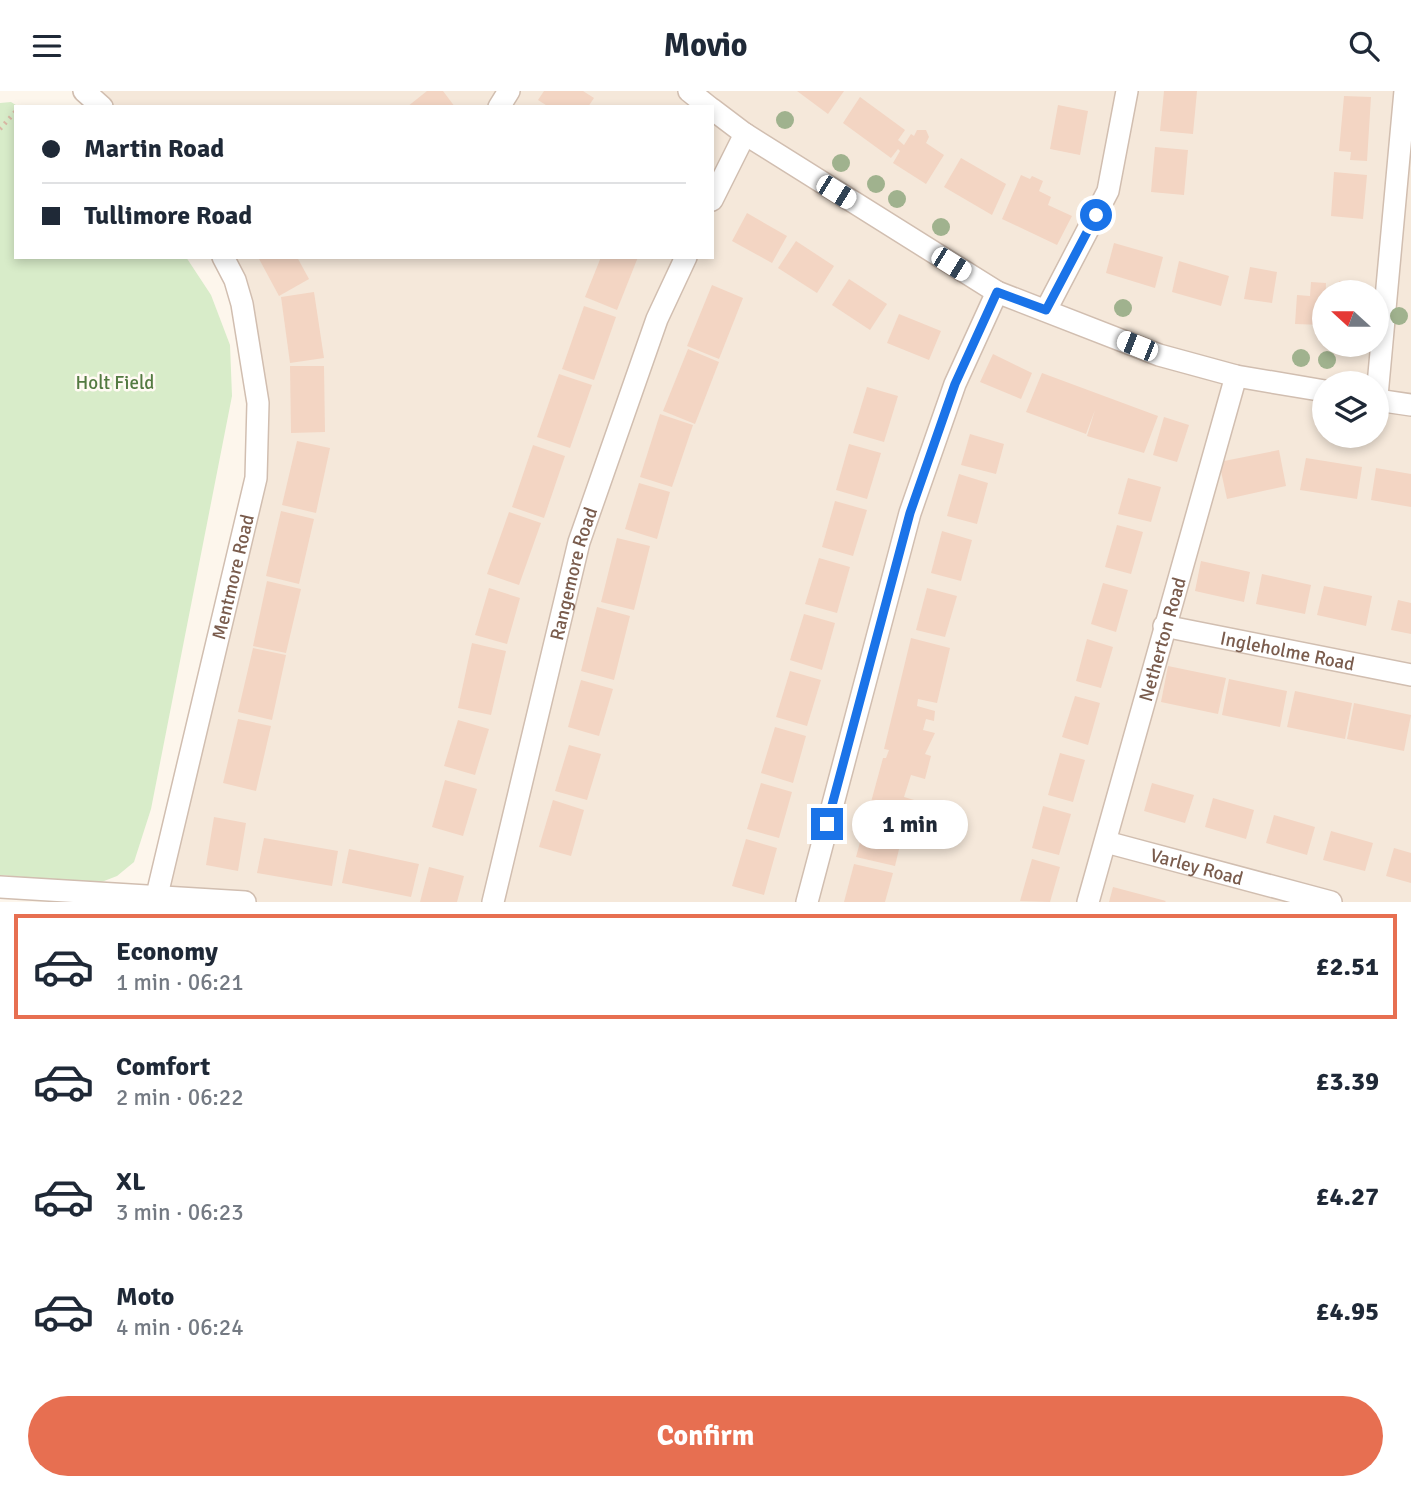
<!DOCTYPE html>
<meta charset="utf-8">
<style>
body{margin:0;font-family:Signika,sans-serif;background:#f2f2f3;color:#1f2937;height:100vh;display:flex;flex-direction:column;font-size:26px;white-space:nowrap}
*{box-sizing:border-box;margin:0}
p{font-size:23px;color:#747a83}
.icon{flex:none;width:38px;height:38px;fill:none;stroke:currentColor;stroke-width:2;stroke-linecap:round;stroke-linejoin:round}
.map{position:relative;height:811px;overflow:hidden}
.side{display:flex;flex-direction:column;background:#fff;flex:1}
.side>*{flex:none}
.banner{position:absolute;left:14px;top:14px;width:700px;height:154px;border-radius:0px;box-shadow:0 4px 10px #0003;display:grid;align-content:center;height:154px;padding:0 28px;background:#fff}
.needle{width:46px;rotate:291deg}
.tools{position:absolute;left:1312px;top:189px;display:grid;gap:14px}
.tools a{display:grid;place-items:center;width:77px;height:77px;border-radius:50%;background:#fff;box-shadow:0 4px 10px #0003;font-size:35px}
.end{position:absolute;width:32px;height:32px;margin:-16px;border:9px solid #1a73e8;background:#fff;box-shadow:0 0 0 4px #fff}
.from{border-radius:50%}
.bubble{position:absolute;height:49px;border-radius:24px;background:#fff;box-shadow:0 4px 10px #0003;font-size:23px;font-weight:700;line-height:49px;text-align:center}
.car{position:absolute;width:21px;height:42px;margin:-21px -10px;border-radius:9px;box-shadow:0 0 5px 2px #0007;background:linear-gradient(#fff 24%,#345 0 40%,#fff 0 76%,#345 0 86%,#fff 0)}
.banner b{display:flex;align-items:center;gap:24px;height:66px;font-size:26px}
.banner b+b{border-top:2px solid #e0e1e3}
.banner i{width:18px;height:18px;background:#1f2937}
ul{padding:12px 0 0;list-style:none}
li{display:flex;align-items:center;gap:21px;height:105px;margin:0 14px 10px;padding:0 14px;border:4px solid transparent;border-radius:0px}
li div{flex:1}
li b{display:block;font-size:26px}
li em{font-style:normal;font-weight:700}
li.on{border-color:#e76f51}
li>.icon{width:63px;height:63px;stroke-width:1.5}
.action{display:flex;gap:14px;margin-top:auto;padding:14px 28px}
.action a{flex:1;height:80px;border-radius:42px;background:#e76f51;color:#fff;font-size:28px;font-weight:700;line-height:80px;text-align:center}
header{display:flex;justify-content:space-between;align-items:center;height:91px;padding:0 28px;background:#fff;font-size:32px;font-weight:700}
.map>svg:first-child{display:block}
</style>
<header><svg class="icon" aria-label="menu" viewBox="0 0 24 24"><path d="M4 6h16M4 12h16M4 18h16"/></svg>Movio<svg class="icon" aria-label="search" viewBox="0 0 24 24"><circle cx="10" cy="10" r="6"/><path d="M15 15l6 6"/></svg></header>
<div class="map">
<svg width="1411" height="811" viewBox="0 0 1411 811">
<rect width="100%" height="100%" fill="#fdf6ec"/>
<path fill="#f5e8da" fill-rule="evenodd" d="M84 0H1411V811H198L157 804 256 387 258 312 223 166H712V16H102ZM1325 201H1377V254H1325ZM1325 292H1377V345H1325Z"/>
<polygon fill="#d8ecc9" points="11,11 19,16 16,16 16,166 186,166 211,204 230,254 232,305 151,718 134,771 117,785 99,792 0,784 0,12"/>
<g fill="#f3d5c3">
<polygon points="427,0 443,0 455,16 407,16"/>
<polygon points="544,0 583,0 594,7 588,16 549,16 538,9"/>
<polygon points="797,0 844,0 828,23"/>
<polygon points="1164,0 1197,0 1193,43 1160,40"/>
<polygon points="1344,5 1371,6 1367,70 1350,69 1351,61 1339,60"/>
<polygon points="860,6 905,39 898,49 904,54 911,43 914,45 917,39 926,39 929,46 926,52 944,64 926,93 893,72 900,60 898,58 891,67 843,32"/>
<polygon points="1058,14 1088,20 1080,64 1050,58"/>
<polygon points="1155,56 1188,59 1184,104 1151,101"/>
<polygon points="961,67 1006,93 992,124 944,96"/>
<polygon points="1334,81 1367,84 1363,128 1331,125"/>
<polygon points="1021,84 1030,88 1032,85 1043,90 1039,100 1051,106 1048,114 1072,125 1057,154 1002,128"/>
<polygon points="747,122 787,145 772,172 732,150"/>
<polygon points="796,150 834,175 817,202 778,177"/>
<polygon points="1114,152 1163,166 1155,197 1106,182"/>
<polygon points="258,166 297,166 309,188 279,205"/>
<polygon points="601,166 638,166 617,219 585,206"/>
<polygon points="1179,170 1229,185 1221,215 1172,201"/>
<polygon points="1250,176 1277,181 1272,212 1244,208"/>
<polygon points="849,188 887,213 870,239 832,214"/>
<polygon points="1339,190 1354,191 1354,201 1339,201"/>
<polygon points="1311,191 1326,192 1325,232 1323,234 1295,233 1297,204 1310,205"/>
<polygon points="712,194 743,207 719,268 687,255"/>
<polygon points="314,201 324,267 290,272 281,206"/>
<polygon points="584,215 616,226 594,289 562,278"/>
<polygon points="899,223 941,240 929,269 887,252"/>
<polygon points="688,258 719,271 695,333 663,320"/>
<polygon points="993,263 1032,282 1021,308 980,291"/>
<polygon points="290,275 324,275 325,341 291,342"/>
<polygon points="1042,282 1158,325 1144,362 1087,345 1095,319 1086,343 1026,321"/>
<polygon points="559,283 592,294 570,357 537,346"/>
<polygon points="867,296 898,305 884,351 853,342"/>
<polygon points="660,323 693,334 672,396 640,386"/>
<polygon points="1164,326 1189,334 1177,371 1153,364"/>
<polygon points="970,343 1004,353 996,383 961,374"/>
<polygon points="297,350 330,357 316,422 282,414"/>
<polygon points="849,353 881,362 867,408 836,399"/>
<polygon points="533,354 565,365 544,427 512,416"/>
<polygon points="1279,359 1286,395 1227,408 1219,371"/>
<polygon points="1306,367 1362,376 1357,408 1300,399"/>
<polygon points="1376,377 1411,383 1411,416 1371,409"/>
<polygon points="959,383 988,392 977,433 947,425"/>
<polygon points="1128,387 1161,396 1151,431 1118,423"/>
<polygon points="639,392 670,401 657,448 625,438"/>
<polygon points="835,410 867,419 853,465 822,456"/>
<polygon points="281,420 314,428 299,493 266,485"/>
<polygon points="509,421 541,432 519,494 487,483"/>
<polygon points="1117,434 1143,441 1131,483 1105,476"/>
<polygon points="942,440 972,449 961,490 931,482"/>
<polygon points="617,447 650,455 634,519 601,511"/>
<polygon points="819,467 850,476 837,522 805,513"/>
<polygon points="1201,470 1250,481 1244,511 1195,500"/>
<polygon points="1262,483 1311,494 1305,523 1256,513"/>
<polygon points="267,490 301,498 286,562 253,555"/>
<polygon points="1103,492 1128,499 1116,541 1091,533"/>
<polygon points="1324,495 1372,505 1366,535 1317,524"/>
<polygon points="489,497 520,507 507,553 475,544"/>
<polygon points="927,497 957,505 945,546 916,539"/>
<polygon points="1398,509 1411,512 1411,543 1391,539"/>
<polygon points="597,516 630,525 614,589 581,580"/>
<polygon points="804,523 835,532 822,579 790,569"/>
<polygon points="911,547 950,557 937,612 918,608 917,615 935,620 934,630 926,628 923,639 935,642 925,663 931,665 925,688 911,684 904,706 921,711 917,721 890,713 886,728 905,733 895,775 856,766 883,667 886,667 889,659 884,658"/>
<polygon points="1087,548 1113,556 1101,597 1076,590"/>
<polygon points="472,552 506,560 491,624 458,617"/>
<polygon points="253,557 286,564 272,629 238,621"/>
<polygon points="1168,575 1226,587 1218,623 1161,611"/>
<polygon points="790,580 821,589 807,635 776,626"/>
<polygon points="1229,588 1287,600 1280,636 1222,624"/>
<polygon points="581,589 613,598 599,645 568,636"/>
<polygon points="1295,600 1352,612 1345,648 1287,636"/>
<polygon points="1075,605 1100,612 1088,654 1062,646"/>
<polygon points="1354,612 1411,624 1404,660 1347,648"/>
<polygon points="238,628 271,635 256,700 223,692"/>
<polygon points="458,629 489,638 475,684 444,675"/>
<polygon points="775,636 806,645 793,692 761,682"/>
<polygon points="569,654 601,663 587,709 555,700"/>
<polygon points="1060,662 1085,669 1073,711 1048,704"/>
<polygon points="445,689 477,698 463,745 432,736"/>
<polygon points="761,692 792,701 779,747 747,738"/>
<polygon points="1152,692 1194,704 1185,732 1144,720"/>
<polygon points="1213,707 1254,719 1246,748 1205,736"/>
<polygon points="553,709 584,719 571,765 539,756"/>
<polygon points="1043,715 1071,723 1059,764 1032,757"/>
<polygon points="1274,724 1315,736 1307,764 1266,752"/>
<polygon points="214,726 246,732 238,780 206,774"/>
<polygon points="1331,740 1373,752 1365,780 1323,769"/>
<polygon points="264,747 338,760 332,795 257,782"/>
<polygon points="746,748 777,757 764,804 732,795"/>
<polygon points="1394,757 1411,762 1411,792 1386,785"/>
<polygon points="349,758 419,773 411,806 342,792"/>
<polygon points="1032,768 1060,776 1050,811 1020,810"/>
<polygon points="854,773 893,782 885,811 844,811"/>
<polygon points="429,776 464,785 457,811 420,811"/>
<polygon points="1113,796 1166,810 1165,811 1109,811"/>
</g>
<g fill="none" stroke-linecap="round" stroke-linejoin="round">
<defs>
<g id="minor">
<polyline points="84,0 102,16"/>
<polyline points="689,0 709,16"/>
<polyline points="499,16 509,0"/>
<polyline points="712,18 745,43 997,201 1159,264 1236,285 1325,300"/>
<polyline points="712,109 745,43"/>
<polyline points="1046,219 1108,100 1127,0"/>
<polyline points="1377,305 1405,0"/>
<polyline points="1377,309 1411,314"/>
<path id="s1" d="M1164 535 1411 584"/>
<path id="s2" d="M1106 751 1331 811"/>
<polyline points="0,796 245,811"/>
<path id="s3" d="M157 804 256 387 258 312 242 213 235 189 223 166"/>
<path id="s4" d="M493 811 579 451 657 228 686 166"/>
<polyline points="807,811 910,422 955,293 997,201"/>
<path id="s5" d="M1088 811 1236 285"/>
</g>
</defs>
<use href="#minor" stroke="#d1beb0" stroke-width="24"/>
<polyline stroke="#d9b8a5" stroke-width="4.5" stroke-dasharray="2 5" stroke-linecap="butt" points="0,38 16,20"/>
<use href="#minor" stroke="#fff" stroke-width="21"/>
</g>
<g fill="#a0b28e">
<circle cx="785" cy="29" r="9"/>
<circle cx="841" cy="72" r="9"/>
<circle cx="876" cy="93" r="9"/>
<circle cx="897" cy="108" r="9"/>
<circle cx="941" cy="136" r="9"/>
<circle cx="1123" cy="217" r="9"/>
<circle cx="1399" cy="225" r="9"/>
<circle cx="1301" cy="267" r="9"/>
<circle cx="1327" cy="269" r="9"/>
</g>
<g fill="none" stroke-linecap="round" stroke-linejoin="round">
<polyline stroke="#1a73e8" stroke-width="9" points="827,733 910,422 955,293 997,201 1046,219 1096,124"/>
</g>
<g text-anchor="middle" stroke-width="5" stroke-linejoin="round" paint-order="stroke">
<g font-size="19" fill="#537a41" stroke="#fffaf3">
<text x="115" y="298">Holt Field</text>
</g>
<g font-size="19" fill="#7a5c4d" stroke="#fffaf3">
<text dy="7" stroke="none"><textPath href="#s4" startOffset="338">Rangemore Road</textPath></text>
<text dy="7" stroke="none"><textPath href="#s3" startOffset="327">Mentmore Road</textPath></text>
<text dy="7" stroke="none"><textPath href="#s5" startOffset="273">Netherton Road</textPath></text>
<text dy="7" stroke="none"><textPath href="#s1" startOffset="126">Ingleholme Road</textPath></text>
<text dy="7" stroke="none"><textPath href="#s2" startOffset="94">Varley Road</textPath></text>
</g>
</g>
</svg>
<div class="tools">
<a><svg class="needle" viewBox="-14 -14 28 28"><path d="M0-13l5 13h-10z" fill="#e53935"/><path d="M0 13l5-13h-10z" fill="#747a83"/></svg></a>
<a><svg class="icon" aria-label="layers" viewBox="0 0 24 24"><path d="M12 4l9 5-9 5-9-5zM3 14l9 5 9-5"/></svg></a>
</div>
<i class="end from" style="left:1096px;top:124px"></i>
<i class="end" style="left:827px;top:733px"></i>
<div class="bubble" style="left:852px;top:709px;width:116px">1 min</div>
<i class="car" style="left:836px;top:101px;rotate:122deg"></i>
<i class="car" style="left:951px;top:173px;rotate:122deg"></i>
<i class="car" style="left:1137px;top:255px;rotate:292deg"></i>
<div class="banner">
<b><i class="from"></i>Martin Road</b>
<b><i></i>Tullimore Road</b>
</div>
</div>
<section class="side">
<ul>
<li class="on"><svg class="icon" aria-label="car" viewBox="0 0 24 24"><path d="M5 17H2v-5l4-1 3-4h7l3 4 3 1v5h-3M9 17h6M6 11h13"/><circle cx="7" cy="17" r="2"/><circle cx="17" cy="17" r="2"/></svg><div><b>Economy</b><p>1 min · 06:21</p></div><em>£2.51</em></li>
<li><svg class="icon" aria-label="car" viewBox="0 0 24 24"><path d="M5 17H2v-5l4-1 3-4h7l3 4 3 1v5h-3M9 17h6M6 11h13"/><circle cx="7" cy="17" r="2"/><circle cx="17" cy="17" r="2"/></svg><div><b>Comfort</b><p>2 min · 06:22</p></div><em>£3.39</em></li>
<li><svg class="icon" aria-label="car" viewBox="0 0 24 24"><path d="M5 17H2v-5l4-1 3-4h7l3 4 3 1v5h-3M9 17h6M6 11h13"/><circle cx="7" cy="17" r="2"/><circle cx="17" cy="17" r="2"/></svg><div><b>XL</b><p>3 min · 06:23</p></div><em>£4.27</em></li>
<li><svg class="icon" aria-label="car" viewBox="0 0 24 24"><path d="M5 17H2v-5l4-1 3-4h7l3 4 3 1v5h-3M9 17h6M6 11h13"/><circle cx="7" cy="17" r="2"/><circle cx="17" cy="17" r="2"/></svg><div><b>Moto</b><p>4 min · 06:24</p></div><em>£4.95</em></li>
</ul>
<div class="action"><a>Confirm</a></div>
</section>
